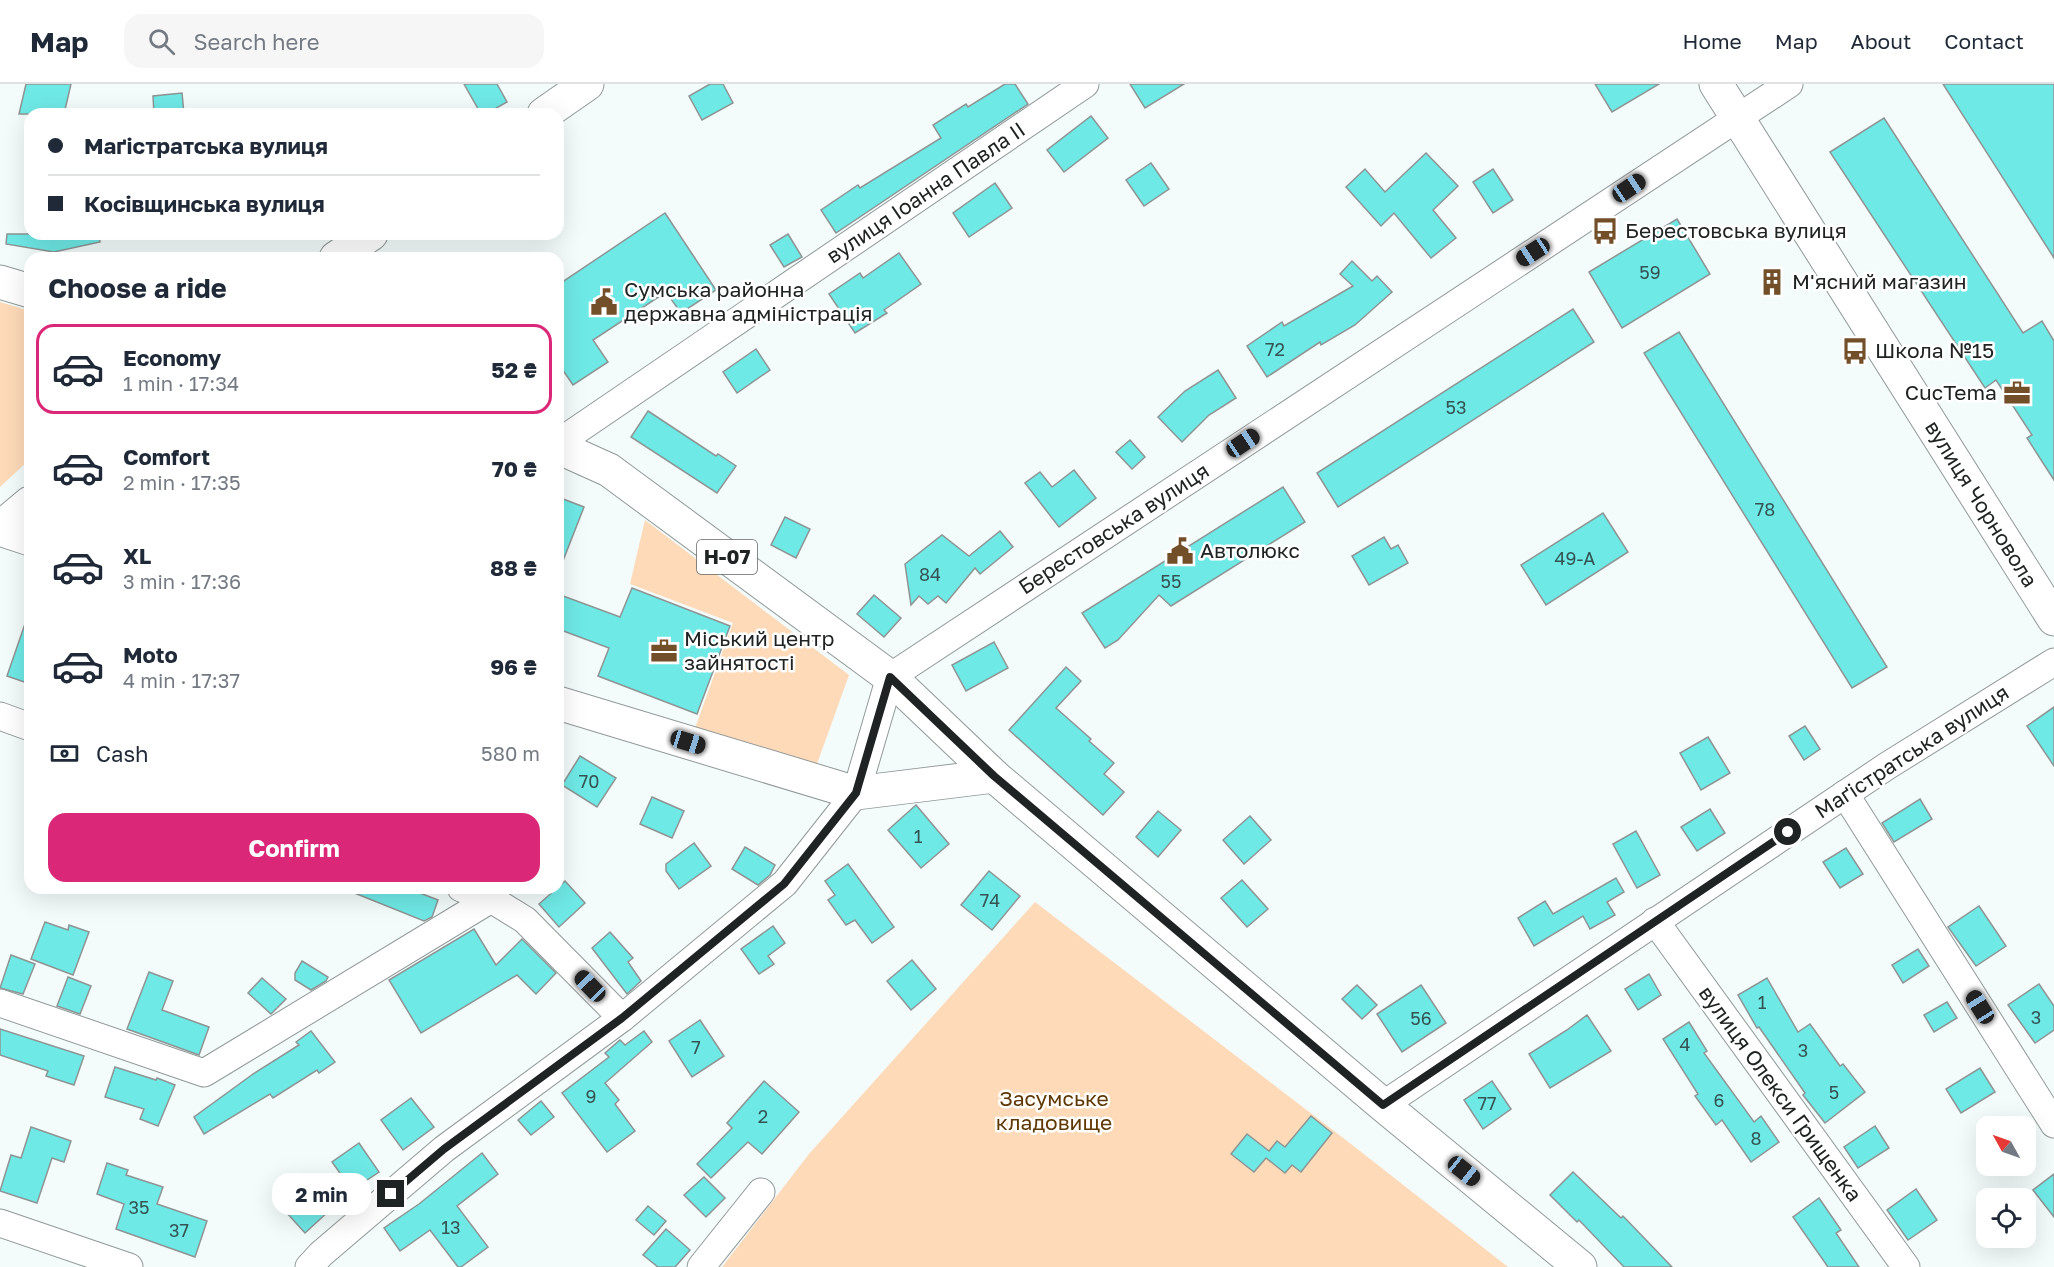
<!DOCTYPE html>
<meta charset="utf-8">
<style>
body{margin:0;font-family:"Golos Text",sans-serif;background:#f6f6f7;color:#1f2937;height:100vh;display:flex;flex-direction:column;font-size:22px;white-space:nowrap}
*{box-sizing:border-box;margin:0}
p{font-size:20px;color:#747a83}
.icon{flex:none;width:33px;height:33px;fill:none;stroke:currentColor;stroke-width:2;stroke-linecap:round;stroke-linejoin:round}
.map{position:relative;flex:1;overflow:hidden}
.sheet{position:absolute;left:24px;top:168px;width:540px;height:642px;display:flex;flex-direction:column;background:#fff;border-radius:18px;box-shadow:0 6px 24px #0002}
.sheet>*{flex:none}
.banner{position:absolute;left:24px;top:24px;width:540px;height:132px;border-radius:18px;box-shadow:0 6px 24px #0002;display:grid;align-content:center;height:132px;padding:0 24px;background:#fff}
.needle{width:39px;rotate:310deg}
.buttons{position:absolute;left:1976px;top:1032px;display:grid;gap:12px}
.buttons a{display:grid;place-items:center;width:60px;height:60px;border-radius:12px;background:#fff;box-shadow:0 6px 24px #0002;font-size:30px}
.end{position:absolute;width:27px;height:27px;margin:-14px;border:8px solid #202323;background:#fff;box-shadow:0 0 0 3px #fff}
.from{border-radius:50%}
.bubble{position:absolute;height:42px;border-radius:18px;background:#fff;box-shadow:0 6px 24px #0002;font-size:20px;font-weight:700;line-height:42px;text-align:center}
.car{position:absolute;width:18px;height:36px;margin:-18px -9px;border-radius:8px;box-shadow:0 0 4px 2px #0007;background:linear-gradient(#222 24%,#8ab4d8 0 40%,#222 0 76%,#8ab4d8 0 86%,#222 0)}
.banner b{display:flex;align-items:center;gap:21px;height:57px;font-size:22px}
.banner b+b{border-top:2px solid #e0e1e3}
.banner i{width:15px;height:15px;background:#1f2937}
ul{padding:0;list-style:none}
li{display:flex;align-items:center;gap:18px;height:90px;margin:0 12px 9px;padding:0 12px;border:3px solid transparent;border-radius:18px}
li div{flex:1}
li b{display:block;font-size:22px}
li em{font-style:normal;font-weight:700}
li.current{border-color:#db2777}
li>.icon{width:54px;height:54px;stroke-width:1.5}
h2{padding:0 24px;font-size:27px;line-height:72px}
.pay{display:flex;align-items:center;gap:15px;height:66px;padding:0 24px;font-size:22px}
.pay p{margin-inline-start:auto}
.primary-button{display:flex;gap:12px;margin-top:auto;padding:12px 24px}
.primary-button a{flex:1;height:69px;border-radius:18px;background:#db2777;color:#fff;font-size:24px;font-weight:700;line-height:69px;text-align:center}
header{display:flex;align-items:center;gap:36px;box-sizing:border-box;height:84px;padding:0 30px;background:#fff;border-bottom:2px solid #e0e1e3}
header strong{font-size:28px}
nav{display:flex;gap:33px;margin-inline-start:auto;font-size:21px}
.search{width:420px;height:54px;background:#f6f6f7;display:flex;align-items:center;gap:15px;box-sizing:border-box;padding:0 21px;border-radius:18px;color:#747a83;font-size:22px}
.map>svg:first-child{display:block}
</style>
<header>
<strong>Map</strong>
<div class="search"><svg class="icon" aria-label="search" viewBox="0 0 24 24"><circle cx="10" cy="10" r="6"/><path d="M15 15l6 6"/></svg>Search here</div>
<nav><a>Home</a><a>Map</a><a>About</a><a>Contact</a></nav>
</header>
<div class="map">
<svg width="2054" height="1183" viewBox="0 0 2054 1183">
<rect width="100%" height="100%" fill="#f3fbfb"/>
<g fill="#fedab8">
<polygon points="0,218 30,227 30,375 0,403"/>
<polygon points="645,436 849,591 817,680 694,647 733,539 630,500"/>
<polygon points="1035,818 1351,1060 1508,1183 722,1183 809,1070"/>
</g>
<g fill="#6fe9e6" stroke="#8d9594" stroke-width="1.5">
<polygon points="26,0 71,0 64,30 19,30"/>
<polygon points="464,0 497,0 507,18 486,30 481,30"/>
<polygon points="710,0 723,0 733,19 702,36 689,12"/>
<polygon points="1005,0 1015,0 1028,20 836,149 821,126 858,101 860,104 941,54 933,41 966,20 968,23"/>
<polygon points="1130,0 1184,0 1145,24"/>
<polygon points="1595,0 1659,0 1612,28"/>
<polygon points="1943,0 2054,0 2054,174"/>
<polygon points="182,9 184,30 154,30 153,12"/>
<polygon points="1091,32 1108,54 1064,88 1047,66"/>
<polygon points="1884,34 2023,249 2042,237 2054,257 2054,396 2027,354 2032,351 1996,296 1985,304 1830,68"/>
<polygon points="1426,69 1458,102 1433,126 1456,154 1431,174 1394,129 1381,142 1346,103 1365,85 1385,108"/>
<polygon points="1151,79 1169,105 1144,122 1126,96"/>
<polygon points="1493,85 1513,116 1493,129 1473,98"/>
<polygon points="995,99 1012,124 969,153 953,129"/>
<polygon points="665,129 716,206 681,229 666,208 593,256 608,278 573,301 558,279 558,201"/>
<polygon points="1677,135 1710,190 1622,244 1589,188"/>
<polygon points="7,150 99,150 100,158 54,168 6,160"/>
<polygon points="788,150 802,173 784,183 770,161"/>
<polygon points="899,169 921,200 884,226 887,229 855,249 829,210 860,189 863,194"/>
<polygon points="1352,177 1372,197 1377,192 1392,208 1355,241 1321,261 1320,258 1267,293 1247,262 1282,238 1284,242 1353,202 1340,190"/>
<polygon points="1573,225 1594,258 1338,423 1317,389"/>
<polygon points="1679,248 1887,583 1852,604 1644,269"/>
<polygon points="756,265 770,286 737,309 723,288"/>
<polygon points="1218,286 1236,314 1209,331 1182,358 1158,333 1185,307"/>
<polygon points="648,327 716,372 718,370 736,382 717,409 631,353"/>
<polygon points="1130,356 1145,373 1132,385 1116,368"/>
<polygon points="1074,386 1096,414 1059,443 1025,399 1040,388 1052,403"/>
<polygon points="1283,403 1305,438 1171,522 1159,511 1118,556 1105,564 1082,529"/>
<polygon points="558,413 584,423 559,487 558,486"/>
<polygon points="1603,429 1628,468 1546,521 1521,481"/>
<polygon points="785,433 810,445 796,474 771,461"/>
<polygon points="1000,447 1013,463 980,490 975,484 946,519 938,512 928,520 919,512 911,521 905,480 942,451 969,472"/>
<polygon points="1384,453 1391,465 1398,461 1408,479 1369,501 1352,472"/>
<polygon points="632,504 730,542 697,630 598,592 609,564 558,545 558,510 620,533"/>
<polygon points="874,511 901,534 884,553 857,530"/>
<polygon points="27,534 30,534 30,600 7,592"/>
<polygon points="994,558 1008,584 966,607 952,581"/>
<polygon points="1066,583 1081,597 1056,624 1091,655 1089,657 1114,679 1104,690 1124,708 1103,731 1009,646"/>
<polygon points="2054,623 2054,682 2027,642"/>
<polygon points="1805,642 1820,665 1804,676 1789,652"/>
<polygon points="1708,653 1730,689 1701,706 1680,669"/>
<polygon points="580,672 616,694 597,723 562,701"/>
<polygon points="652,713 684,727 672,754 640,740"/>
<polygon points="1920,715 1932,735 1894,758 1882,739"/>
<polygon points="916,721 949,760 921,784 888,746"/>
<polygon points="1710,725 1725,749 1697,767 1681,743"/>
<polygon points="1158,727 1181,746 1158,773 1136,753"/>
<polygon points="1250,732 1271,756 1244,780 1223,756"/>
<polygon points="1636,747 1660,791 1637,804 1613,760"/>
<polygon points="694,759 711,782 679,805 666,787 666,780"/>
<polygon points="745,763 775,781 770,791 758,801 732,785"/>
<polygon points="1846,764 1863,790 1840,804 1823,778"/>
<polygon points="848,780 894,843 872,859 855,836 846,841 828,816 835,811 825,797"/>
<polygon points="989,787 1020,812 992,846 961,821"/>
<polygon points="1616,794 1624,808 1607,818 1615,831 1590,845 1583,832 1534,862 1518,834 1545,817 1553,830"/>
<polygon points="1242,796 1268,825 1247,843 1221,814"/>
<polygon points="565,797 585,819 559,843 539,820"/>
<polygon points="342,804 407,804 438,816 432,833 424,837"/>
<polygon points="1979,822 2006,862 1976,882 1948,843"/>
<polygon points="45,838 68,846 69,841 89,848 73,891 31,875"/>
<polygon points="773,842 785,859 768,872 774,880 759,890 741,865"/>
<polygon points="474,845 496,881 522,855 556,889 536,910 517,891 421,949 389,896"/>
<polygon points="610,848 633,874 628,878 641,897 627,910 592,864"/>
<polygon points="1918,865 1929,882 1903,899 1892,881"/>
<polygon points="11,871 35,880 23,910 0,904"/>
<polygon points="912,876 936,905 911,926 887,897"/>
<polygon points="302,877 328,893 326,897 311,906 295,896 295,889"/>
<polygon points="149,888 173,897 162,926 209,943 199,971 127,945"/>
<polygon points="1649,890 1661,911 1638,926 1625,905"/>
<polygon points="68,893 91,902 80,930 57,922"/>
<polygon points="262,894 286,915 271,930 248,909"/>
<polygon points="1767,894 1798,948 1810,940 1840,982 1843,980 1865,1008 1825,1039 1803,1011 1805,1009 1759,943 1757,944 1738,911"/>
<polygon points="2039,900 2054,922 2054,946 2035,959 2008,921"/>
<polygon points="1357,901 1377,921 1362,935 1342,915"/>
<polygon points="1421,901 1446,939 1402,968 1377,930"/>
<polygon points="1947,918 1957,934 1934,948 1924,931"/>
<polygon points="1587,931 1611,967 1550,1004 1529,970 1567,946"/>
<polygon points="700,936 724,972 692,993 669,957"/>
<polygon points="1689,938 1707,967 1704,969 1754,1038 1761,1032 1779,1058 1751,1078 1722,1036 1716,1041 1695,1012 1698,1010 1663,955"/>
<polygon points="0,945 84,972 74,1001 46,992 48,987 0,971"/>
<polygon points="311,947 335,978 319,989 317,986 273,1014 270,1010 204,1050 194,1033 253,990 299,961 296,958"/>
<polygon points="644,947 652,958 605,999 619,1016 615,1020 635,1047 607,1068 562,1009 609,973 605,969 620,956 625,961"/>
<polygon points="115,983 156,996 157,994 175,1001 158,1042 140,1035 144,1025 105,1013"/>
<polygon points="1980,984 1995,1008 1961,1029 1946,1005"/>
<polygon points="764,997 799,1028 762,1070 748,1058 711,1094 697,1080 732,1044 727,1039"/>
<polygon points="1492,997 1511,1025 1483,1045 1464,1016"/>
<polygon points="411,1014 434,1043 403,1066 381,1036"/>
<polygon points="541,1017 554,1033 531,1051 518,1036"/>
<polygon points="1311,1032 1332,1049 1301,1088 1292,1081 1285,1089 1266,1074 1254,1088 1231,1070 1247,1050 1269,1067 1277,1057 1285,1063"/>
<polygon points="1875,1042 1889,1064 1858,1084 1844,1063"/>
<polygon points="31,1043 71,1057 64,1078 52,1074 37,1119 0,1107 11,1071 21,1074"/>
<polygon points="359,1059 379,1088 352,1106 332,1078"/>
<polygon points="482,1069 498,1090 457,1122 488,1163 461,1183 458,1183 430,1146 400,1167 384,1144 419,1120"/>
<polygon points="107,1079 128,1086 126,1091 163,1103 157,1120 207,1137 195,1173 116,1145 124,1120 97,1110"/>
<polygon points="1573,1088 1621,1134 1623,1132 1672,1183 1624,1183 1579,1136 1577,1138 1550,1111"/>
<polygon points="2054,1090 2054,1133 2033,1106"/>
<polygon points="704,1093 725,1114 706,1133 684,1111"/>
<polygon points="301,1096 329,1127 305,1149 277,1118"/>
<polygon points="1916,1105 1937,1136 1908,1156 1887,1126"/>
<polygon points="1819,1114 1841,1146 1836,1149 1859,1183 1828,1183 1793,1133"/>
<polygon points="648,1122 666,1137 654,1151 636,1136"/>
<polygon points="666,1145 690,1166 675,1183 658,1183 643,1171"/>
</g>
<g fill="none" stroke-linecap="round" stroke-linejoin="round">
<defs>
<g id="minor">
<polyline points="558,359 1085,0"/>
<polyline points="0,632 30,643"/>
<polyline points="1845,710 2054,1040"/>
<polyline points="461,804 491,815 525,836 622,934"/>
<polyline points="1655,837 1906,1183"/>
<polyline points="0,919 204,989 491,815"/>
<polyline points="1383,1021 1887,682 2054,578"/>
<polyline points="0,1139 129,1183"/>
<polyline points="309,1183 321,1170 444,1065 622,934 785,799 856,709 890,593 1789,0"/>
<polyline points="701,1183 761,1108"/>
</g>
<g id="major">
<polyline points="1716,0 2054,535"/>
<polyline points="544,30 587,0"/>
<polyline points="336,174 371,150"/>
<polyline points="0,198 30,207"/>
<polyline points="558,363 609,386 890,593 994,692 1383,1021 1580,1183"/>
<polyline points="0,444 30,419"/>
<polyline points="0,445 30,455"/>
<polyline points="558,619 856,709 994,692"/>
</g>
</defs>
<use href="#minor" stroke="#919998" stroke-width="29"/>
<use href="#major" stroke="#919998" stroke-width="35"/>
<use href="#minor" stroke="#fff" stroke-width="27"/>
<use href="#major" stroke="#fff" stroke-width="33"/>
</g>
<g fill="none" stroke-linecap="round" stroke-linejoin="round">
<polyline stroke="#202323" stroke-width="8" points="391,1110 444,1065 622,934 784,800 856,709 890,593 994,692 1383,1021 1788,748"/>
</g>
<defs>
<symbol id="bus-bare" viewBox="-9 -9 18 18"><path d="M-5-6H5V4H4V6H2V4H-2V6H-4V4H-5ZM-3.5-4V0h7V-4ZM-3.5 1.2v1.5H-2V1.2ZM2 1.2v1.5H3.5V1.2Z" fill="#734f29" stroke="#fff" stroke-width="2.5" paint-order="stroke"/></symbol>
<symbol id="building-bare" viewBox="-9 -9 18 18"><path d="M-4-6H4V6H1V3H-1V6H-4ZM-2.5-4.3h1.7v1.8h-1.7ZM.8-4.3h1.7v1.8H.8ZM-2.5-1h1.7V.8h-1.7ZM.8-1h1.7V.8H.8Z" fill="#734f29" stroke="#fff" stroke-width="2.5" paint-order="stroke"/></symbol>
<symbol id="civic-bare" viewBox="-9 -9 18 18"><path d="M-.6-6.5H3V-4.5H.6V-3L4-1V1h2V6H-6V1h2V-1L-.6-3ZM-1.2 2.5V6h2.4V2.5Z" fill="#734f29" stroke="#fff" stroke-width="2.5" paint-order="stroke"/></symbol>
<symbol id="office-bare" viewBox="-9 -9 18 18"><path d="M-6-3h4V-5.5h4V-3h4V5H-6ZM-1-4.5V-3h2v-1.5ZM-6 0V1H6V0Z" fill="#734f29" stroke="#fff" stroke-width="2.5" paint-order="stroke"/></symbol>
</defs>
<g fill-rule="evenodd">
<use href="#bus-bare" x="1586" y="128" width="38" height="38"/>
<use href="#building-bare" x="1753" y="179" width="38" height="38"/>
<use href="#civic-bare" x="585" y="199" width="38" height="38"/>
<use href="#bus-bare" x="1836" y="248" width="38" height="38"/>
<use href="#office-bare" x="1998" y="290" width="38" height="38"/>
<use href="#civic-bare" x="1161" y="448" width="38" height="38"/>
<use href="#office-bare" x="645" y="548" width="38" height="38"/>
</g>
<g text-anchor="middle" stroke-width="5" stroke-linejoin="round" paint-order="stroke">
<g font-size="18" fill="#345454">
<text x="1650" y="195">59</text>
<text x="1275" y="272">72</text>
<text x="1456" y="330">53</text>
<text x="1765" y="432">78</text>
<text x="1575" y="481">49-А</text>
<text x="930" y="497">84</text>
<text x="1171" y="504">55</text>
<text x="589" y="704">70</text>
<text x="918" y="759">1</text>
<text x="990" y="823">74</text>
<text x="1762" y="925">1</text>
<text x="2036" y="940">3</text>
<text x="1421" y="941">56</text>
<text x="1685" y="967">4</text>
<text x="696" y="970">7</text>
<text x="1803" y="973">3</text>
<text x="1834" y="1015">5</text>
<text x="591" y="1019">9</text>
<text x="1719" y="1023">6</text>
<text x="1487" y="1026">77</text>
<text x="763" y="1039">2</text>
<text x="1756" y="1061">8</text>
<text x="139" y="1130">35</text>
<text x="451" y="1150">13</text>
<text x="179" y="1153">37</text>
</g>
<rect fill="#fff" stroke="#636565" stroke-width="1.5" x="697" y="456" width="60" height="34" rx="4.5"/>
<g font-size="20" font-weight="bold" fill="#202323">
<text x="727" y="480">Н-07</text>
</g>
<g font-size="21" fill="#202323" stroke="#fff">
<text transform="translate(926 109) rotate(-34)" y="7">вулиця Іоанна Павла II</text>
<text transform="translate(1981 420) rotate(58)" y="7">вулиця Чорновола</text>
<text transform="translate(1114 445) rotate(-33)" y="7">Берестовська вулиця</text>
<text transform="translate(1912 668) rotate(-33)" y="7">Маґістратська вулиця</text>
<text transform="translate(1780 1010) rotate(54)" y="7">вулиця Олекси Грищенка</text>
</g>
<g font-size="21" fill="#202323" stroke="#fff" text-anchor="start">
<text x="1625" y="154">Берестовська вулиця</text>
<text x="1792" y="205">М'ясний магазин</text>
<text x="624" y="213">Сумська районна<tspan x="624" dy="24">державна адміністрація</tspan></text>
<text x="1875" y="274">Школа №15</text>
<text x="1997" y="316" text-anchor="end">CucTema</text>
<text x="1200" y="474">Автолюкс</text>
<text x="684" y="562">Міський центр<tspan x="684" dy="24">зайнятості</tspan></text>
</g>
<g font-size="21" fill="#603802" stroke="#fff">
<text x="1054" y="1022">Засумське<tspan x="1054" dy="24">кладовище</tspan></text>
</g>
</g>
</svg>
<div class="buttons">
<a><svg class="needle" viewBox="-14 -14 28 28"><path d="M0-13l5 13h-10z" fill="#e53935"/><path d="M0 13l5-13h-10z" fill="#747a83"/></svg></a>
<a><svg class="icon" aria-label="locate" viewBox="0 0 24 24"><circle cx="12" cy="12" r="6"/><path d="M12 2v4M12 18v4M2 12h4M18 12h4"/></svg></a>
</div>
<i class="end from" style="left:1788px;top:748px"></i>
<i class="end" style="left:391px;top:1110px"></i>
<div class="bubble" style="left:272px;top:1089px;width:99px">2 min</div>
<i class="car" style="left:1629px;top:104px;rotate:56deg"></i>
<i class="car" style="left:1533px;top:168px;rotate:237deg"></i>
<i class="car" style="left:1243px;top:359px;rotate:56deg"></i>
<i class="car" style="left:688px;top:658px;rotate:107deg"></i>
<i class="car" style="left:590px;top:902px;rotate:316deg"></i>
<i class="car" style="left:1980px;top:923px;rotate:328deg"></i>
<i class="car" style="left:1464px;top:1087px;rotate:129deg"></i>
<div class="banner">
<b><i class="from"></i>Маґістратська вулиця</b>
<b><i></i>Косівщинська вулиця</b>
</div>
<section class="sheet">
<h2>Choose a ride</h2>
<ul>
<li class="current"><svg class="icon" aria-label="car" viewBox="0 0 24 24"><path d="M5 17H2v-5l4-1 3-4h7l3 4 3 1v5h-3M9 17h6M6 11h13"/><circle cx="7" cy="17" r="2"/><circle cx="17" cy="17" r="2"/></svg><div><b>Economy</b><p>1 min · 17:34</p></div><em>52 ₴</em></li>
<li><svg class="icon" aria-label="car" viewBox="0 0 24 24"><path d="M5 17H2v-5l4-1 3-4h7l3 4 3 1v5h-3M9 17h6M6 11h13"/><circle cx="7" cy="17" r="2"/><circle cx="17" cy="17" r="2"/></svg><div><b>Comfort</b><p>2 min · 17:35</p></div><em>70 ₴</em></li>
<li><svg class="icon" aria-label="car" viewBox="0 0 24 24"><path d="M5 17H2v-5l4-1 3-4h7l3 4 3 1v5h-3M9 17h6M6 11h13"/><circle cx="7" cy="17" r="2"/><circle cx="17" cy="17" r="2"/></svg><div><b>XL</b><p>3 min · 17:36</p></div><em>88 ₴</em></li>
<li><svg class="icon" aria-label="car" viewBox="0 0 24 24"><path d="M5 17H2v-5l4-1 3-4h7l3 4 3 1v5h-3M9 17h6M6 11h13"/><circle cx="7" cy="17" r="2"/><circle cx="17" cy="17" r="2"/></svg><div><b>Moto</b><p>4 min · 17:37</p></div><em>96 ₴</em></li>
</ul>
<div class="pay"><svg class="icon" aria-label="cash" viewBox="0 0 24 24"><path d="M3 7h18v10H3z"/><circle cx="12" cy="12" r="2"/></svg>Cash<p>580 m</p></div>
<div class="primary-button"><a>Confirm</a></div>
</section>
</div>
